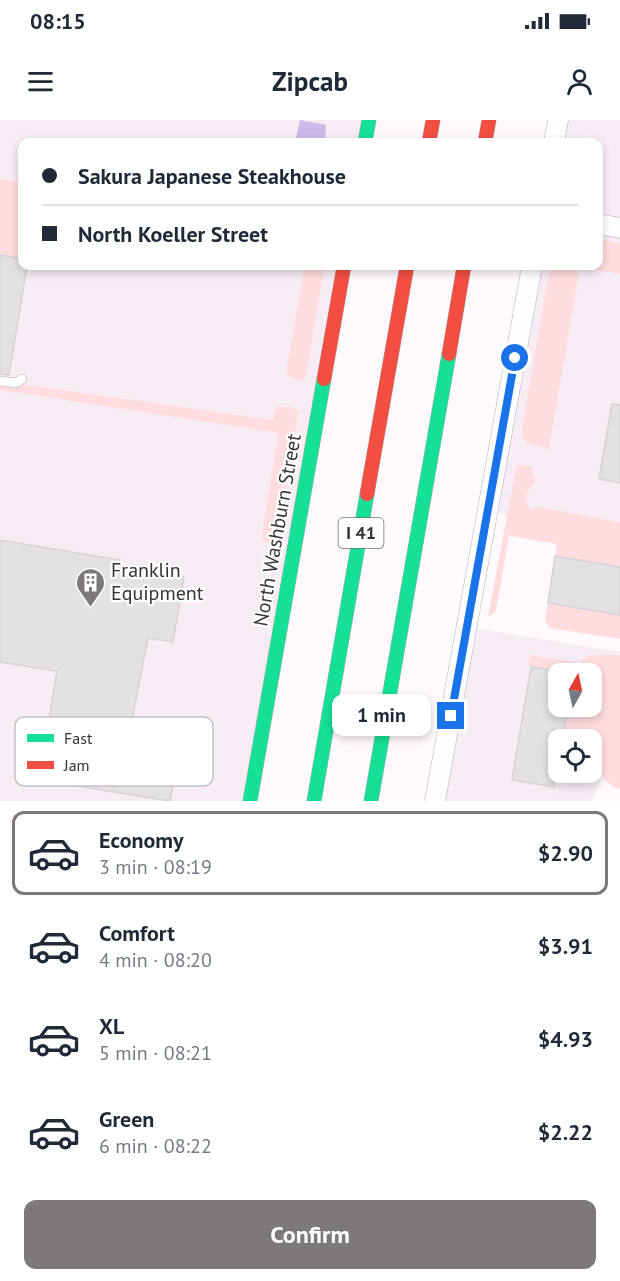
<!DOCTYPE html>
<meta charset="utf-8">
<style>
body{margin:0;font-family:"PT Sans",sans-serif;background:#f2f2f3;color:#1f2937;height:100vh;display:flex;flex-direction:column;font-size:22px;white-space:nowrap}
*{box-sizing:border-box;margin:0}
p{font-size:20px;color:#747a83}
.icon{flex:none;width:33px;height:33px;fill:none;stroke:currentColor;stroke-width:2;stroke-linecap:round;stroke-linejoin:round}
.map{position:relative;height:681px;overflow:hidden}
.side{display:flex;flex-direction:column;background:#fff;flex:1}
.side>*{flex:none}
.hud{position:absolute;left:18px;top:18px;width:585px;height:132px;border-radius:12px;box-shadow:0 3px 9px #0003;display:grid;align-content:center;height:132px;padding:0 24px;background:#fff}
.needle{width:39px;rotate:9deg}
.fabs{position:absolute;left:548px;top:543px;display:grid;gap:12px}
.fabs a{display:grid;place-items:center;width:54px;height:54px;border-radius:12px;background:#fff;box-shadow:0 3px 9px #0003;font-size:30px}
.end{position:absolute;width:27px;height:27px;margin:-14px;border:8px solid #1a73e8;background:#fff;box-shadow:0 0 0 3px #fff}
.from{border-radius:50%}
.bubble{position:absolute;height:42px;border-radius:12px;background:#fff;box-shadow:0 3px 9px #0003;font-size:20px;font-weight:800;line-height:42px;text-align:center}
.hud b{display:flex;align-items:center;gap:21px;height:57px;font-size:22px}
.hud b+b{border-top:2px solid #e0e1e3}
.hud i{width:15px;height:15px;background:#1f2937}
ul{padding:10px 0 0;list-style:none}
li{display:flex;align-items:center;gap:18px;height:84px;margin:0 12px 9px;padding:0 12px;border:3px solid transparent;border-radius:12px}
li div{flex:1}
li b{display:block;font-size:22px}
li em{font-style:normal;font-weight:800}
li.current{border-color:#7d787b}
li>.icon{width:54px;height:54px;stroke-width:1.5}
.button{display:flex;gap:12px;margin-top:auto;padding:12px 24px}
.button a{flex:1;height:69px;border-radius:12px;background:#7d787b;color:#fff;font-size:24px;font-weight:800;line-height:69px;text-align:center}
.status{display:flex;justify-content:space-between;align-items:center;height:42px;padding:0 30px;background:#fff;direction:ltr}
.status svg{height:16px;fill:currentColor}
header{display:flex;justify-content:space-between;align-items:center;height:78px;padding:0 24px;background:#fff;font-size:27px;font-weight:800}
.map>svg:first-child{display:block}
</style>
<div class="status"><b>08:15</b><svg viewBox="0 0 49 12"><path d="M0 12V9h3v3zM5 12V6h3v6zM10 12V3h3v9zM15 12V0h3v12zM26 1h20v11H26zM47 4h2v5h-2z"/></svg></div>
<header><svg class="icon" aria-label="menu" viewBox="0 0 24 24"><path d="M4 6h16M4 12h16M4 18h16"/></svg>Zipcab<svg class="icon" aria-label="person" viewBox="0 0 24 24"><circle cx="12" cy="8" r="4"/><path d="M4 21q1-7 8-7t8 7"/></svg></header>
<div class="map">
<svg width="620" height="681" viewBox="0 0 620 681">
<rect width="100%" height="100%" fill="#fef9fc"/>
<g fill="#f8ecf4" fill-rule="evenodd">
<polygon points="0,0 369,0 365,22 22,22 22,146 344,146 250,681 0,681"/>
<polygon points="558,0 620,0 620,414 487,392 532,146 598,146 598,22 554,22"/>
<path d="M467 507 620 532 599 663 592 681H435ZM558 554H591V586H558ZM558 620H591V652H558Z"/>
</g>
<g fill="#ffdcde">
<polygon points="0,59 22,62 22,139 0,135"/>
<polygon points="599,119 620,123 620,154 580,147 549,329 527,324 521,314 550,146 598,146"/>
<polygon points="307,146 321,146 324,149 306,258 298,261 290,258 286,251 304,150"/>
<polygon points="0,261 273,300 276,287 291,287 299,291 277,421 266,423 261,420 278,313 0,270"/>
<path d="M519 345 531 346 535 360C530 371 521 377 530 389L538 387 620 402V447L555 436 557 424 509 416 496 491 488 497 516 347Z"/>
<polygon points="548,483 620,495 620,519 549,508 545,500"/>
<path d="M530 535 580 543 588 535H620V669C605 666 604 653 591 650V620L562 619 568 587 591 586V554L572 553 528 546Z"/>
</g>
<polygon fill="#cabbe9" points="300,0 326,5 325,22 295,22"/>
<g fill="#e4e1e4" stroke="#d5d1d4" stroke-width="1.5">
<polygon points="0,135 22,139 22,146 27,146 9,255 0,254"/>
<polygon points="612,284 620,285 620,363 599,359"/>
<polygon points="0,420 120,440 119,446 184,457 173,522 148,518 128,620 179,629 170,681 39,660 57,551 0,542"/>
<polygon points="555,436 620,447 620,495 548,483"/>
<polygon points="531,547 558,551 558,586 568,586 562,620 558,620 554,667 512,660"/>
</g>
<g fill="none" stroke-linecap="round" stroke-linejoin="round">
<defs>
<polyline id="lane" points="0,261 16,263 22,259"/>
<g id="street">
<polyline points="554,22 558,0"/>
<polyline points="598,104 620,108"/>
<polyline points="435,681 532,146"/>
</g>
<g id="fast">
<polyline points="365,22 369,0"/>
<polyline points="250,681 324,259"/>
<polyline points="314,681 367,374"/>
<polyline points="371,681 449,234"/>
</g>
<g id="jam">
<polyline points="429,22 433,0"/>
<polyline points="485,22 489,0"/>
<polyline points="449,234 464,146"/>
<polyline points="324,259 344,146"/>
<polyline points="367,374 407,146"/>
</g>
</defs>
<use href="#lane" stroke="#b0adaf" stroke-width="10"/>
<use href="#street" stroke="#b0adaf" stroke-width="21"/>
<use href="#fast" stroke="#b0adaf" stroke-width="15"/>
<use href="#jam" stroke="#b0adaf" stroke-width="15"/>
<use href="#lane" stroke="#fffeff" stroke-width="9"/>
<use href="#street" stroke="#fffeff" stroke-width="20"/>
<use href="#fast" stroke="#16e098" stroke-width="14"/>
<use href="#jam" stroke="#f24e42" stroke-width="14"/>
</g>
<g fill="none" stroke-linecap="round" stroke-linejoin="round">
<polyline stroke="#1a73e8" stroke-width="8" points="451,596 515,238"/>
</g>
<defs>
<symbol id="building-pin" viewBox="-11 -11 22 30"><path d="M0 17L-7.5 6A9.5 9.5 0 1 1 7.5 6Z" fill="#7d787b" stroke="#fff"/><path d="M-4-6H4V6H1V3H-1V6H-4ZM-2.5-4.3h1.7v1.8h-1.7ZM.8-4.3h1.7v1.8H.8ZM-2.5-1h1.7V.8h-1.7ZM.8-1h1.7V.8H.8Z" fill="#fff"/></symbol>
</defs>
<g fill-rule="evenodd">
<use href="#building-pin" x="74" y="446" width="33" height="45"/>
</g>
<g text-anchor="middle" stroke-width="4.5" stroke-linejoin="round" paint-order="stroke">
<rect fill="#fff" stroke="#737072" stroke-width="1.5" x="338.5" y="398" width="45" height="30" rx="4.5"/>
<g font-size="18" font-weight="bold" fill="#373235">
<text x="361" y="419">I 41</text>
</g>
<g font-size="20" fill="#373235" stroke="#fff">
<text transform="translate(277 410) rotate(-80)" y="7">North Washburn Street</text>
</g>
<g font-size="20" fill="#373235" stroke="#fff" text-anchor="start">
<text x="111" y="457">Franklin<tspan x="111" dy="23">Equipment</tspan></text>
</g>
</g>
<rect x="15" y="597" width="198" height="69" rx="9" fill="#fff" stroke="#c3c2c2" stroke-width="1.5"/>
<rect x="27" y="614" width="27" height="8" fill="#16e098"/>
<rect x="27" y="641" width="27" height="8" fill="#f24e42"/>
<g font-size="16" fill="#373235">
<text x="64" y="624">Fast</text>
<text x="64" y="651">Jam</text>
</g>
</svg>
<div class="fabs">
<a><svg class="needle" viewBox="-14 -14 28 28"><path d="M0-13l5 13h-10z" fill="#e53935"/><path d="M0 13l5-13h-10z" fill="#747a83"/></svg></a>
<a><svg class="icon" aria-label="locate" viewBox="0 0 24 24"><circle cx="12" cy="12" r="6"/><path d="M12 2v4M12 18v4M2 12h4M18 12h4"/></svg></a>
</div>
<i class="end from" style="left:515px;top:238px"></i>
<i class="end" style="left:451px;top:596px"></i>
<div class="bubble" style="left:332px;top:574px;width:99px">1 min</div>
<div class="hud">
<b><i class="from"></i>Sakura Japanese Steakhouse</b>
<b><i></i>North Koeller Street</b>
</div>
</div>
<section class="side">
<ul>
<li class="current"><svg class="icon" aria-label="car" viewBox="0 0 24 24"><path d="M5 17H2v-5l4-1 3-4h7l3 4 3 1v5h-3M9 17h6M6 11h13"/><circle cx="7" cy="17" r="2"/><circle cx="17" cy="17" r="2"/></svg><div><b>Economy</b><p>3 min · 08:19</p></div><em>$2.90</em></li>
<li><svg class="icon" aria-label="car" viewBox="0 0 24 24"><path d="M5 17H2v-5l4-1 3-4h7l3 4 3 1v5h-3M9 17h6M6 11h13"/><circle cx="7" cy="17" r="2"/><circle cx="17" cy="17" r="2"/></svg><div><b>Comfort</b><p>4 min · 08:20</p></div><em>$3.91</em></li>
<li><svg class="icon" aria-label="car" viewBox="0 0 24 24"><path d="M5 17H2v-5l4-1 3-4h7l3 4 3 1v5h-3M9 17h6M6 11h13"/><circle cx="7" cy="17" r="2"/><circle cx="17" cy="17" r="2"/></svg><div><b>XL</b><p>5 min · 08:21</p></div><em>$4.93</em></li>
<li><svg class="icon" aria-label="car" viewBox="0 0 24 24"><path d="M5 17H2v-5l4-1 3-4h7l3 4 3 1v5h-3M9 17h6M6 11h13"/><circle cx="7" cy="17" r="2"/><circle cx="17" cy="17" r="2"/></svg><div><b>Green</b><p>6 min · 08:22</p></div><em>$2.22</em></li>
</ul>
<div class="button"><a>Confirm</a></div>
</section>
